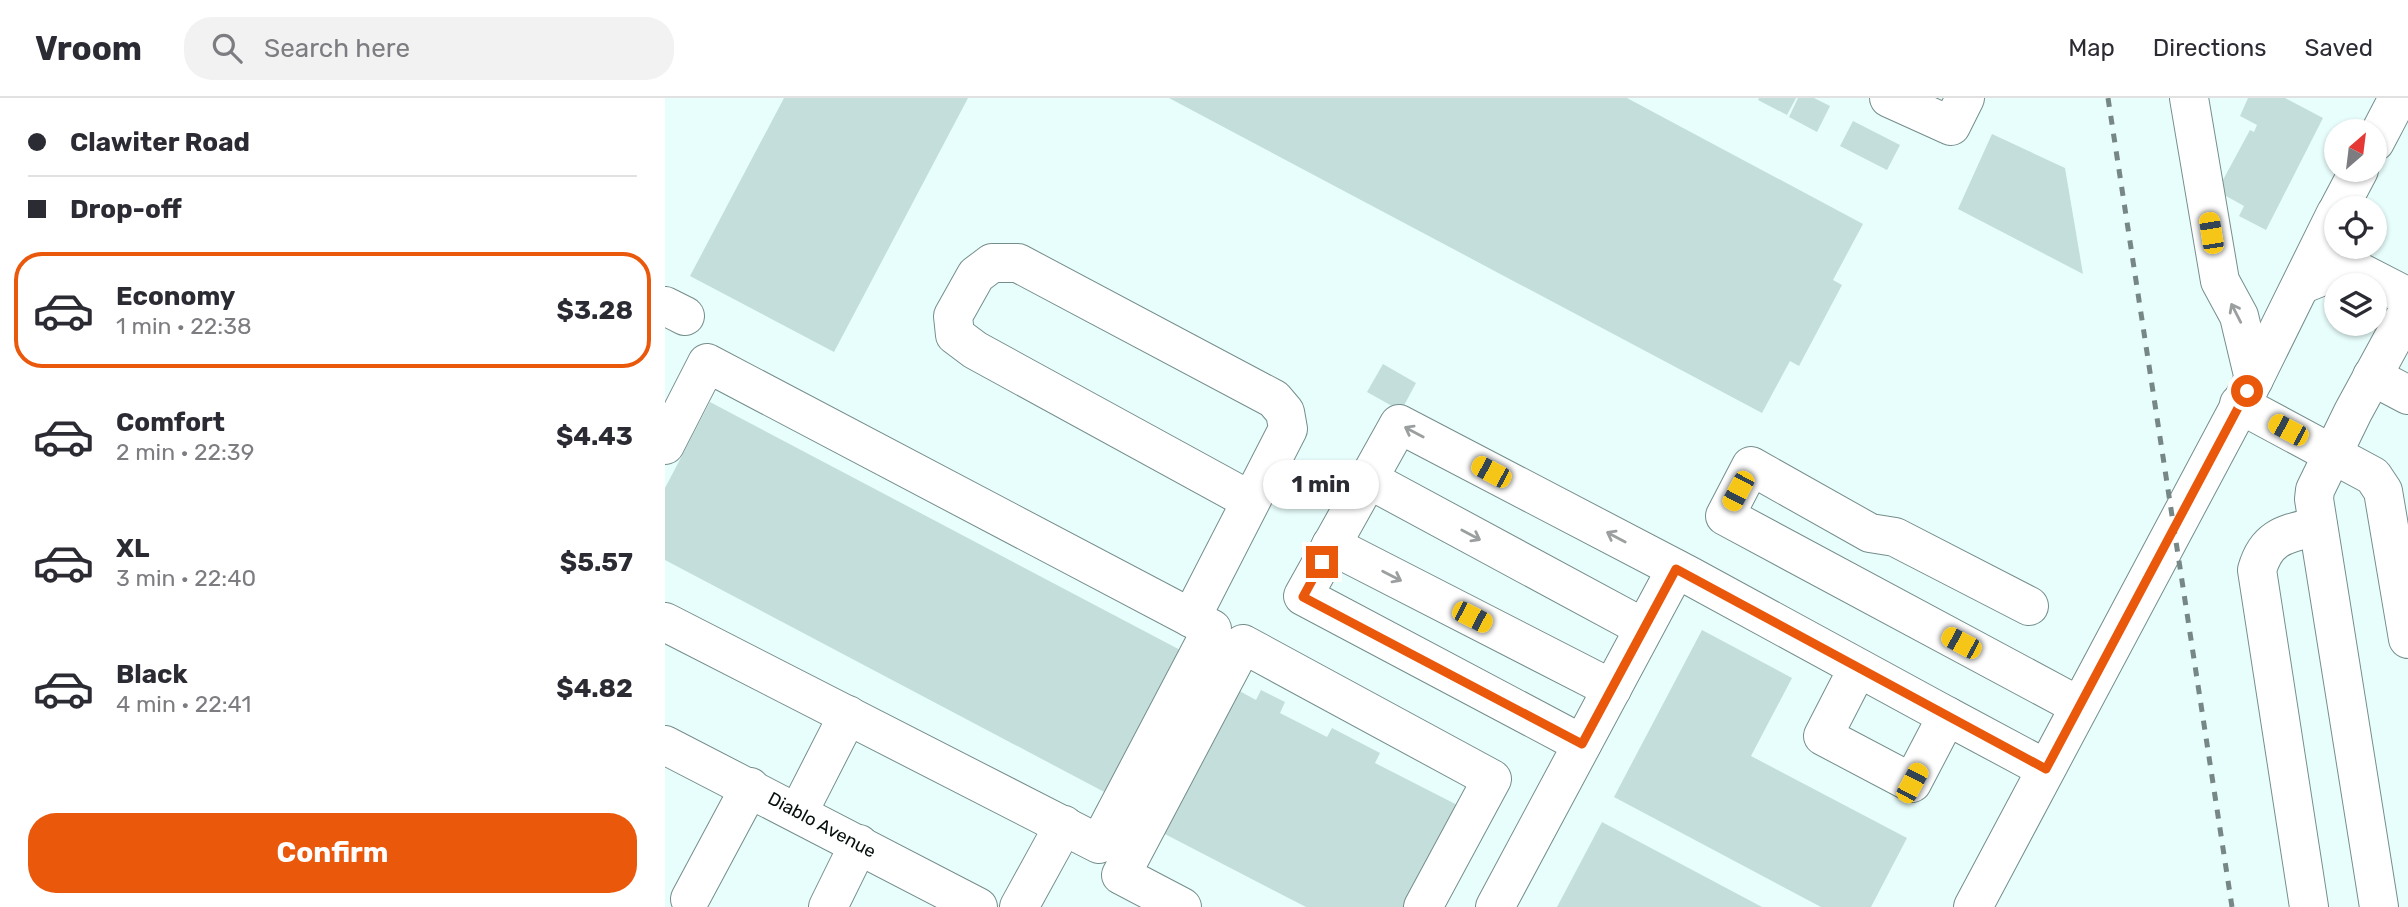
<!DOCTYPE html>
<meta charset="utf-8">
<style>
body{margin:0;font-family:Rubik,sans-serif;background:#f2f2f3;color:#2b2b33;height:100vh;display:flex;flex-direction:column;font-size:26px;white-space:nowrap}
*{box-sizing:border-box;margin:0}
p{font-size:23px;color:#7c7c81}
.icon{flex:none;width:38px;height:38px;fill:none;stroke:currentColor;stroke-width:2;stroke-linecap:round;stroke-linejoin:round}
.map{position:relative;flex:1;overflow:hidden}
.drawer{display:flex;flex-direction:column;background:#fff;width:665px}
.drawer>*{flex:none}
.banner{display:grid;align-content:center;height:154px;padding:0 28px;background:#fff}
.needle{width:46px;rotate:28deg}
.controls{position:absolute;left:1659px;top:21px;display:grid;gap:14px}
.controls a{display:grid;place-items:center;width:63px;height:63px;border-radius:50%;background:#fff;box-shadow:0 2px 5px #0004;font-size:35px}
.end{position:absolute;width:32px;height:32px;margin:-16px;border:9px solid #ea580c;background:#fff;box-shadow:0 0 0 4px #fff}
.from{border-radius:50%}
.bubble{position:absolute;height:49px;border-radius:24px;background:#fff;box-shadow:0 2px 5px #0004;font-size:23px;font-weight:700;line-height:49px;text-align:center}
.car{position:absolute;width:21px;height:42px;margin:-21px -10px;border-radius:9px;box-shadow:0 0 5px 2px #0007;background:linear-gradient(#f5c518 24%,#345 0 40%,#f5c518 0 76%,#345 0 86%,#f5c518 0)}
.banner b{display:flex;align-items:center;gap:24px;height:66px;font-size:26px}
.banner b+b{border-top:2px solid #e1e1e2}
.banner i{width:18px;height:18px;background:#2b2b33}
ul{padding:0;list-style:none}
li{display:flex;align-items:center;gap:21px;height:116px;margin:0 14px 10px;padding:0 14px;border:4px solid transparent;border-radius:28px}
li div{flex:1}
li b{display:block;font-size:26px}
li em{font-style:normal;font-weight:700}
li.on{border-color:#ea580c}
li>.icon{width:63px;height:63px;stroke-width:1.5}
.button{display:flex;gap:14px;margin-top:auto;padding:14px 28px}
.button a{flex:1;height:80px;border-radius:28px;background:#ea580c;color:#fff;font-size:28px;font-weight:700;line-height:80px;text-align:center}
header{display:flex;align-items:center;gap:42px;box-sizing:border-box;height:98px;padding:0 35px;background:#fff;border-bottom:2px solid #e1e1e2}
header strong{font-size:33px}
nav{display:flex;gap:38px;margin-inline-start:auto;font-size:24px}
.search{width:490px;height:63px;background:#f2f2f3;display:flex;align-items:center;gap:18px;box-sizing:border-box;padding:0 24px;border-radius:28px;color:#7c7c81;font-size:26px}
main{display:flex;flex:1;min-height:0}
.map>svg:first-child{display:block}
</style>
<header>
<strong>Vroom</strong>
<div class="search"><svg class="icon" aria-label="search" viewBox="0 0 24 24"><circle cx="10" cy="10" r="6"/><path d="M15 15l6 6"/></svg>Search here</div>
<nav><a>Map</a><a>Directions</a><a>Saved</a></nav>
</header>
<main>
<section class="drawer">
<div class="banner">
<b><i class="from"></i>Clawiter Road</b>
<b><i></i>Drop-off</b>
</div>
<ul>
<li class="on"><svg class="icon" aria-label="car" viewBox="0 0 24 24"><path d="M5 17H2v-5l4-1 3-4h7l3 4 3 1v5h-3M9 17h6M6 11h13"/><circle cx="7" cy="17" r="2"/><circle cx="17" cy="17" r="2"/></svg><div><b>Economy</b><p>1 min · 22:38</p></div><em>$3.28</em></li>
<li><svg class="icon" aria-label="car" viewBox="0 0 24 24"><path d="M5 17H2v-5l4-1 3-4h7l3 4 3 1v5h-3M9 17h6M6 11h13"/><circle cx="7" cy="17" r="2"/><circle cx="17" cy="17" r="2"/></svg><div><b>Comfort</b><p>2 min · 22:39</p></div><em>$4.43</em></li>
<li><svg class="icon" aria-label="car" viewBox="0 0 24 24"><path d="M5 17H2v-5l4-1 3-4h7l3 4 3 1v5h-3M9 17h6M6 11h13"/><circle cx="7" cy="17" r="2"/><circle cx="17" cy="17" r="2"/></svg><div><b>XL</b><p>3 min · 22:40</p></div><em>$5.57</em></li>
<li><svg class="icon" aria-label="car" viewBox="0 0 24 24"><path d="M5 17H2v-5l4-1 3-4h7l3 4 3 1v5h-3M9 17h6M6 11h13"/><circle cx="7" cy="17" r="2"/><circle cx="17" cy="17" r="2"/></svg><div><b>Black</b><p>4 min · 22:41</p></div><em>$4.82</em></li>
</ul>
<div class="button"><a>Confirm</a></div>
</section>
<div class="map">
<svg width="1743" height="809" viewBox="0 0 1743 809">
<rect width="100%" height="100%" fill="#e8fefc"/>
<g fill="#c3dedb">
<polygon points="119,0 303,0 169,254 25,178"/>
<polygon points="504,0 962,0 1198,126 1168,182 1177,187 1134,268 1125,263 1097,315"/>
<polygon points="1094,0 1131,0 1122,17 1093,2"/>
<polygon points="1133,0 1149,0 1165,8 1152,34 1124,19"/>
<polygon points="1583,0 1620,0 1658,20 1601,132 1574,118 1579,108 1552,93 1585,32 1589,34 1592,27 1575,18"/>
<polygon points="1188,23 1235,47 1222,72 1175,48"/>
<polygon points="1327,36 1400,70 1418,176 1293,111"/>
<polygon points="718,266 751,285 736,313 702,294"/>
<polygon points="45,304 519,554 445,697 0,462 0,390"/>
<polygon points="1037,532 1127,580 1086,658 1242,740 1206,809 1156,809 949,699"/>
<polygon points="569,590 591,602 596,592 620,604 615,615 662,639 667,630 715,655 710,665 804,713 754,809 641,809 494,733"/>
<polygon points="937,724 1097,809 892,809"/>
</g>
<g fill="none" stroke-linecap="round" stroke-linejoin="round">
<defs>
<g id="minor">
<polyline points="1224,0 1286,28 1300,0"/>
<polyline points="1524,0 1555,183 1574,218 1589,281"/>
<polyline points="1710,44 1733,0"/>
<polyline points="1674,110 1694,72"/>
<polyline points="1638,186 1683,168 1743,199"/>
<polyline points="0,208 20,218"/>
<polyline points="1707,278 1743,297"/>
<polyline points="1574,306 1708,378 1718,393 1743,541"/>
<polyline points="0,347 42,265 547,531 434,746 0,524"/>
<polyline points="703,381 979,530"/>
<polyline points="666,447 947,591"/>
<polyline points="1364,508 1230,439 1205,435 1086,368 1060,418 1414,608"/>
<polyline points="526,520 623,331 620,314 609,301 353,165 327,165 311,177 288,218 290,237 310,252 586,403"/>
<polyline points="1282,618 1381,671"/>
<polyline points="917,646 638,498 734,326 1025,478 1282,618 1247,685 1158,638 1193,570"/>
<polyline points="0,647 313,809"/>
<polyline points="133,715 183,617"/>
<polyline points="25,801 85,689"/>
<polyline points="163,809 194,746"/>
<polyline points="354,809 399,727"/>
<polyline points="517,809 456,777 578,546 827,681 758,809"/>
<polyline points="830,809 1011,471"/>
<polyline points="1308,809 1589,281 1671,115"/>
<path d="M1644 809 1592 472C1602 437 1622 436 1653 428"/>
<polyline points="1714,809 1649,401 1650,392 1688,314 1743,213"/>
</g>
</defs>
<use href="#minor" stroke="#758e8b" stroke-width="40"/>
<use href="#minor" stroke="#fff" stroke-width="38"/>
<polyline stroke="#778786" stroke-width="5" stroke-dasharray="9 9" stroke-linecap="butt" points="1443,0 1567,809"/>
</g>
<defs><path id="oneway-shaft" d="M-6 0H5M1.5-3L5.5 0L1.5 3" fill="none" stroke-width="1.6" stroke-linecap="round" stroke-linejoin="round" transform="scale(1.75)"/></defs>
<g stroke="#9b9f9f">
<use href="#oneway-shaft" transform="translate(1571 215) rotate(-117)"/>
<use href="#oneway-shaft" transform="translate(749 334) rotate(-152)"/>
<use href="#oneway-shaft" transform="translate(806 437) rotate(28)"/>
<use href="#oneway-shaft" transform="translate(951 439) rotate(-152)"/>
<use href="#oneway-shaft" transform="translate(727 478) rotate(27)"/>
</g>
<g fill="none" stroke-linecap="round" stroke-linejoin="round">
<polyline stroke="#ea580c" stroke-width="9" points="657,464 638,499 917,646 1011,471 1381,671 1582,293"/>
</g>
<g text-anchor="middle" stroke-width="6" stroke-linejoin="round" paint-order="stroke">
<g font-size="18" fill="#060f0e" stroke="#fff">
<text transform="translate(157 727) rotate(28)" y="6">Diablo Avenue</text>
</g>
</g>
</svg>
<div class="controls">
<a><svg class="needle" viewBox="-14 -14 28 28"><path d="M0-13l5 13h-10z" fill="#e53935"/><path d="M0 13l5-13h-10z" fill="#7c7c81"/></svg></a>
<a><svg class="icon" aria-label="locate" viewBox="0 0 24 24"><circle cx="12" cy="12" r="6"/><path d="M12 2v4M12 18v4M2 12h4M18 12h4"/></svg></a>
<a><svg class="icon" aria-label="layers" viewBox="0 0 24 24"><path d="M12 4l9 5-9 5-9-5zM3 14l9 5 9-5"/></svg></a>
</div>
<i class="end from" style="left:1582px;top:293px"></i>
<i class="end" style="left:657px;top:464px"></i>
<div class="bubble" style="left:598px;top:362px;width:116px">1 min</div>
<i class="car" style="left:1546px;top:135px;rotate:351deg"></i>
<i class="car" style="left:1623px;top:332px;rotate:298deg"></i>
<i class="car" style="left:826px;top:374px;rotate:298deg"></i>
<i class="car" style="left:1073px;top:393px;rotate:208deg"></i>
<i class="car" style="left:807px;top:519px;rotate:117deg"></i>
<i class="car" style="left:1296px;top:545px;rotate:298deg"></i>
<i class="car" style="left:1247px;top:685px;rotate:28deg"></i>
</div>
</main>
